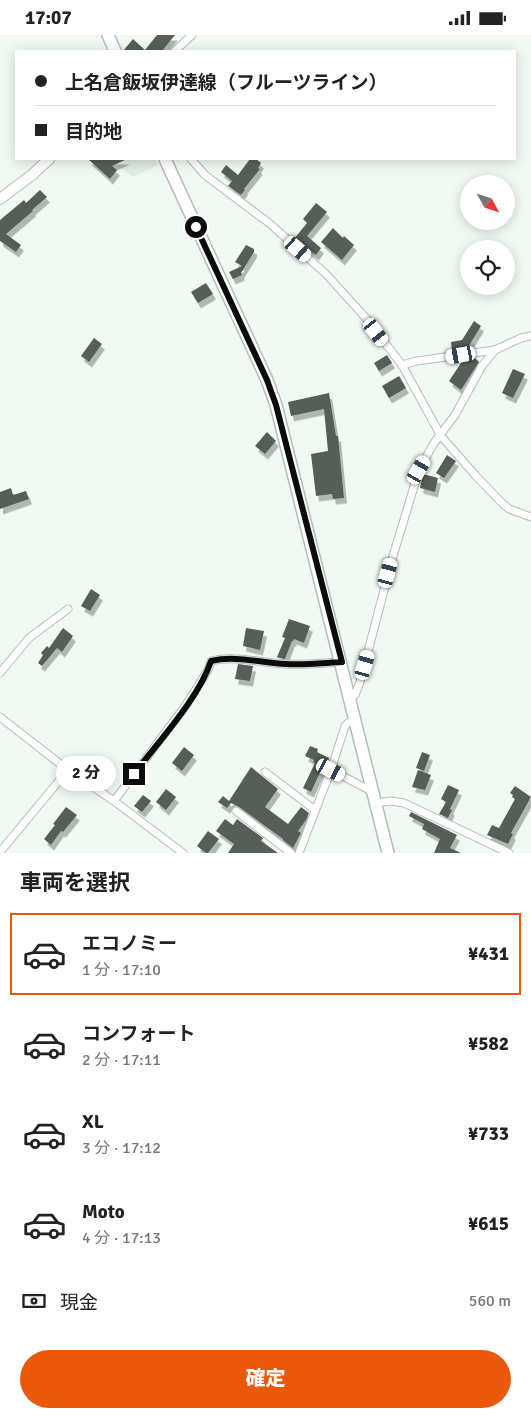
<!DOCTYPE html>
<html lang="ja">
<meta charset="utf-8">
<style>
body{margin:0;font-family:Signika,"Noto Sans JP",sans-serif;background:#f2f2f2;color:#222;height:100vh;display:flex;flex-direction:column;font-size:19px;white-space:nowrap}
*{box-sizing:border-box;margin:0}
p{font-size:16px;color:#767676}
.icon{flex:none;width:28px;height:28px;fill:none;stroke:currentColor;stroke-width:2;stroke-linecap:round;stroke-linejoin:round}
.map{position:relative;height:818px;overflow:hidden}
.panel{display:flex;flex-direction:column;background:#fff;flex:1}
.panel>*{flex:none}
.guide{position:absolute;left:15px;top:15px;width:501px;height:110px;border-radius:0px;box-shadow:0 2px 12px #0003;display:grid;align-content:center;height:110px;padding:0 20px;background:#fff}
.needle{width:32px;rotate:130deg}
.buttons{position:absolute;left:460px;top:140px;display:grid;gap:10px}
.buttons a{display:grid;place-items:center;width:55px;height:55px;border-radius:50%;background:#fff;box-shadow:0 2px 12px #0003;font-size:25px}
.end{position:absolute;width:22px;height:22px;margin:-11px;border:6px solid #0a0d0b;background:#fff;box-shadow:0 0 0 2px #fff}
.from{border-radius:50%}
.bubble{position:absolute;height:35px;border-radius:18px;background:#fff;box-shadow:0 2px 12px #0003;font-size:16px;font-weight:800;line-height:35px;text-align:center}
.car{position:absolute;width:15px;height:30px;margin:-15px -8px;border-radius:6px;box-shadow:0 0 4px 1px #0007;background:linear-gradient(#fff 24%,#345 0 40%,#fff 0 76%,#345 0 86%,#fff 0)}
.guide b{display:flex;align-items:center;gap:18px;height:48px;font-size:19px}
.guide b+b{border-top:1px solid #e0e0e0}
.guide i{width:12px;height:12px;background:#222}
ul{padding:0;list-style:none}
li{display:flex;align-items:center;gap:15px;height:82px;margin:0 10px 8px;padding:0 10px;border:2px solid transparent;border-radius:0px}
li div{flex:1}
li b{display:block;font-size:19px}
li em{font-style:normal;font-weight:800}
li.on{border-color:#ea580c}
li>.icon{width:45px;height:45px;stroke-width:1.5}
h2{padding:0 20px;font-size:22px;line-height:60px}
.pay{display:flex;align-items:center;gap:12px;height:55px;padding:0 20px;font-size:19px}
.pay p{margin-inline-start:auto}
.action{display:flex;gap:10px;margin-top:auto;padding:10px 20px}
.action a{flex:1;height:58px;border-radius:30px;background:#ea580c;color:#fff;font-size:20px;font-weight:800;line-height:58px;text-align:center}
.status{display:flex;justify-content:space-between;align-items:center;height:35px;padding:0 25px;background:#fff;direction:ltr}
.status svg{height:14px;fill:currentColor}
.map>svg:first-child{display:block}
</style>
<div class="status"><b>17:07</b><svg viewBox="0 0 49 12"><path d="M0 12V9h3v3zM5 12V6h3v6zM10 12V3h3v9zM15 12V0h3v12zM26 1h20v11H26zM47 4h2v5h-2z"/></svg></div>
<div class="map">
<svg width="531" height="818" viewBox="0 0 531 818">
<defs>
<filter id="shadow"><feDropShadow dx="3" dy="5.5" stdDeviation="0" flood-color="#0004"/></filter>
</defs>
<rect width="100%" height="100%" fill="#f0faf3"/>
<polygon fill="#deeee3" points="108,124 155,124 158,130 133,142"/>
<g fill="#555e58" filter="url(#shadow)">
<polygon points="157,0 175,0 162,16 123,16 133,4 145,15"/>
<polygon points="88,124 127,124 112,131 117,135 110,144"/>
<polygon points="250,124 256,124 261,128 258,133 260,134 244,154 245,155 241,160 228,151 232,146 221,137 226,130 238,140"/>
<polygon points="40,155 47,162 32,175 33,176 6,199 21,210 16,217 0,206 0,185 24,165 26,168"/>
<polygon points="316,168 327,177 307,201 321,213 316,220 294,204 307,188 303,184"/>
<polygon points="333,193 343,203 344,201 354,210 342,225 321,207"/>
<polygon points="246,210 254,214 254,217 241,238 242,240 233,244 229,237 242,231 235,227"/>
<polygon points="206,248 213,259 198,268 191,257"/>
<polygon points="474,286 481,291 467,314 452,316 451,307 462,305"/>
<polygon points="94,303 102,309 89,327 81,321"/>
<polygon points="387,320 392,328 379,336 374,328"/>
<polygon points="475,323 479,327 461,355 449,346 463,325"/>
<polygon points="513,334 525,339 513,363 502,358"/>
<polygon points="399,341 406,353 389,363 382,351"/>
<polygon points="329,358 336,401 338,401 344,463 333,464 332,459 316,461 311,419 328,416 324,374 291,381 288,367"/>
<polygon points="267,397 276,406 265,419 255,411"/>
<polygon points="447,420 456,426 444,443 436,438"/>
<polygon points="423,439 438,443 435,457 420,453"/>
<polygon points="11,453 13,460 26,456 29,464 0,474 0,457"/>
<polygon points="91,554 100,560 90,576 81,571"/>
<polygon points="289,584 310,591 304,608 294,604 293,606 292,606 285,624 279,623 277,622 285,603 282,602"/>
<polygon points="63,593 73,601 62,617 57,613 42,631 38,628 43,620 41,618 47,611 49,613"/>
<polygon points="246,593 264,596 260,615 243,611"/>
<polygon points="238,629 253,631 250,646 235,644"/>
<polygon points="310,711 318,714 317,717 329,723 326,733 323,731 311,757 303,753 315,728 313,727 314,725 305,721"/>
<polygon points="184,712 194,720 182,736 172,728"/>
<polygon points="422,717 430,720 424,736 416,733"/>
<polygon points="251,732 278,754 265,772 288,789 301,772 309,778 306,785 298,796 301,798 293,813 283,805 283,804 239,772 231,768 227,773 218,767 223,761 229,766"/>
<polygon points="418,735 431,740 425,755 412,752"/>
<polygon points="448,750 459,755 450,774 452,775 448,783 439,779 446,767 441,764"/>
<polygon points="515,751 531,762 511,798 513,799 508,809 487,800 492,790 499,793 515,764 512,762 513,760 510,758"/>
<polygon points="166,754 176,762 166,775 156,767"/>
<polygon points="143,760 151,766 142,777 134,771"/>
<polygon points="66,772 77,780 63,797 61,796 51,810 44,804 55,790 53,789"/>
<polygon points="411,777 457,800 450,813 461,818 434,818 440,804 422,794 424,789 409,781"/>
<polygon points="225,784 233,790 237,784 263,803 261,806 278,818 228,818 234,809 216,796"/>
<polygon points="208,796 219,804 208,818 206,818 197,811"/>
</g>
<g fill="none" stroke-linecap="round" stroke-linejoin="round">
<defs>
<g id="street">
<polyline points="175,16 192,0"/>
<polyline points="191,124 205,140 269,188 326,239 365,282 402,330 441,401 476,441 502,468 509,474 531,482"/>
<polyline points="402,330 417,326 495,315"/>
<polyline points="0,638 29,603 68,574"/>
<polyline points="351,663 355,660 360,647 393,521 419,435 434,408 455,380 482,331 495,315 521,303 531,301"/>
<polyline points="0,682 68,735 114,766 183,818"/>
<polyline points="331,735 345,691 348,688 356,685"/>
<polyline points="265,737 315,775"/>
<path d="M114 766 186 670 208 635 211 626C235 620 262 628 286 629 304 630 323 628 342 627"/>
<polyline points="376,768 391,766 404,768 509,818"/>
<polyline points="236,776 291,818"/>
<polyline points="0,817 68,735"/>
<polyline points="299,818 331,735 373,757"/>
</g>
<polyline id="secondary" points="0,164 33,139 49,124"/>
<g id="primary">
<polyline points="108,0 115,16"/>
<polyline points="165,124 267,345 276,370 388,818"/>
</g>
</defs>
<use href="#street" stroke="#b3bdb7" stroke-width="9"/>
<use href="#secondary" stroke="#b3bdb7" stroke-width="12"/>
<use href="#primary" stroke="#b3bdb7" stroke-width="14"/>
<use href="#street" stroke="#fff" stroke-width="7"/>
<use href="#secondary" stroke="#fff" stroke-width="10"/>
<use href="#primary" stroke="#fff" stroke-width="11"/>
</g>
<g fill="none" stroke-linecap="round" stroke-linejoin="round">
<path stroke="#0a0d0b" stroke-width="6" d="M134 739C158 707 199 663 211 626 235 620 262 628 286 629 304 630 323 628 342 627L276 370 267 345 196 192"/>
</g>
</svg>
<div class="buttons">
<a><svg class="needle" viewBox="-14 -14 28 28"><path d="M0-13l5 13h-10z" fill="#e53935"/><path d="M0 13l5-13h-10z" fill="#767676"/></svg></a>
<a><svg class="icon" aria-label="locate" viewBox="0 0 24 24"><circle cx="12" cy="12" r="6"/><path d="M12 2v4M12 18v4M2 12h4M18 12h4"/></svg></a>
</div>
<i class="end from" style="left:196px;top:192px"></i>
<i class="end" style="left:134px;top:739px"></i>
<div class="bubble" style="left:56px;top:721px;width:60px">2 分</div>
<i class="car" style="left:298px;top:214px;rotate:131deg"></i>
<i class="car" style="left:376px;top:297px;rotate:143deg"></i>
<i class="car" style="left:461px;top:320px;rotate:260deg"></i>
<i class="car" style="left:419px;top:435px;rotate:30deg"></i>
<i class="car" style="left:388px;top:538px;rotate:15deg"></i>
<i class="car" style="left:365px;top:630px;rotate:16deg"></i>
<i class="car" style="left:331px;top:735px;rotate:117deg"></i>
<div class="guide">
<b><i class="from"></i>上名倉飯坂伊達線（フルーツライン）</b>
<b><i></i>目的地</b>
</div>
</div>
<section class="panel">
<h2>車両を選択</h2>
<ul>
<li class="on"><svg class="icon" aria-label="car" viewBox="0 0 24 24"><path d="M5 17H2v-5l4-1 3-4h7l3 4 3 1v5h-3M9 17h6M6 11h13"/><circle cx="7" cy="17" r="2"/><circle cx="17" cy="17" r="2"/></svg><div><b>エコノミー</b><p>1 分 · 17:10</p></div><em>¥431</em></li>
<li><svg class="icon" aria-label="car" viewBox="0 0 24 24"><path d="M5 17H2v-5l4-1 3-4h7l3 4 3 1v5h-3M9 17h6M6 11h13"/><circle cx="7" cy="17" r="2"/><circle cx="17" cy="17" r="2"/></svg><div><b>コンフォート</b><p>2 分 · 17:11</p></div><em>¥582</em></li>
<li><svg class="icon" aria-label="car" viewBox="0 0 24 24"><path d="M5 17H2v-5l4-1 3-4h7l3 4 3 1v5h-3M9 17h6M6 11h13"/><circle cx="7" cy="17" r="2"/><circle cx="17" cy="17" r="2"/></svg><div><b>XL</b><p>3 分 · 17:12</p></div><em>¥733</em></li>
<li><svg class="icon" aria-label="car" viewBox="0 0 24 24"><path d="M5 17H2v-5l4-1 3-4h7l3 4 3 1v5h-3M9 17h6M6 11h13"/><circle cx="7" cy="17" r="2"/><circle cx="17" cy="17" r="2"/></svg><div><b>Moto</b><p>4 分 · 17:13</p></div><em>¥615</em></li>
</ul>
<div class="pay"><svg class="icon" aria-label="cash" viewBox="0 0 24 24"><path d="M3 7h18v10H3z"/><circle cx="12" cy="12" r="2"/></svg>現金<p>560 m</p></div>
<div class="action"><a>確定</a></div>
</section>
